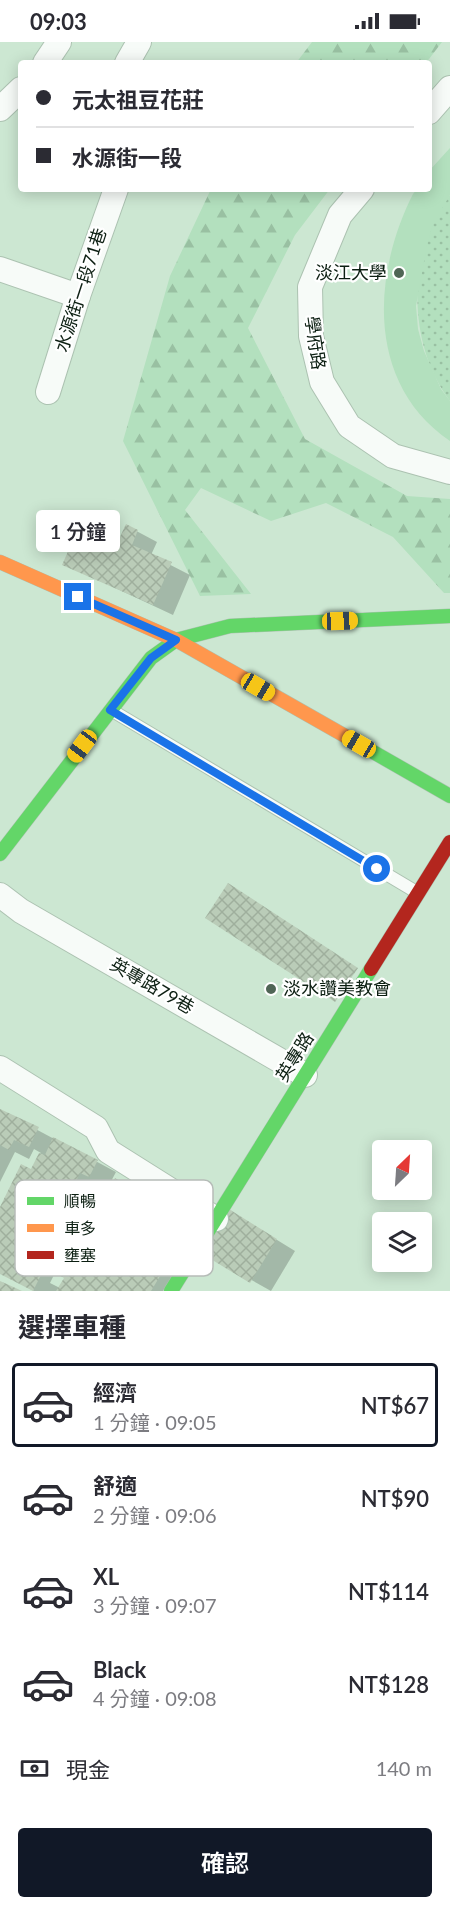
<!DOCTYPE html>
<html lang="zh-TW">
<meta charset="utf-8">
<style>
body{margin:0;font-family:Lato,"Noto Sans TC",sans-serif;background:#f2f2f3;color:#2b2b33;height:100vh;display:flex;flex-direction:column;font-size:22px;white-space:nowrap}
*{box-sizing:border-box;margin:0}
p{font-size:20px;color:#7c7c81}
.icon{flex:none;width:33px;height:33px;fill:none;stroke:currentColor;stroke-width:2;stroke-linecap:round;stroke-linejoin:round}
.map{position:relative;height:1249px;overflow:hidden}
.panel{display:flex;flex-direction:column;background:#fff;flex:1}
.panel>*{flex:none}
.hud{position:absolute;left:18px;top:18px;width:414px;height:132px;border-radius:6px;box-shadow:0 3px 15px #0003;display:grid;align-content:center;height:132px;padding:0 18px;background:#fff}
.needle{width:39px;rotate:25deg}
.buttons{position:absolute;left:372px;top:1098px;display:grid;gap:12px}
.buttons a{display:grid;place-items:center;width:60px;height:60px;border-radius:6px;background:#fff;box-shadow:0 3px 15px #0003;font-size:30px}
.end{position:absolute;width:27px;height:27px;margin:-14px;border:8px solid #1a73e8;background:#fff;box-shadow:0 0 0 3px #fff}
.from{border-radius:50%}
.bubble{position:absolute;height:42px;border-radius:6px;background:#fff;box-shadow:0 3px 15px #0003;font-size:20px;font-weight:600;line-height:42px;text-align:center}
.car{position:absolute;width:18px;height:36px;margin:-18px -9px;border-radius:8px;box-shadow:0 0 4px 2px #0007;background:linear-gradient(#f5c518 24%,#345 0 40%,#f5c518 0 76%,#345 0 86%,#f5c518 0)}
.hud b{display:flex;align-items:center;gap:21px;height:57px;font-size:22px}
.hud b+b{border-top:2px solid #e1e1e2}
.hud i{width:15px;height:15px;background:#2b2b33}
ul{padding:0;list-style:none}
li{display:flex;align-items:center;gap:18px;height:84px;margin:0 12px 9px;padding:0 6px;border:3px solid transparent;border-radius:6px}
li div{flex:1}
li b{display:block;font-size:22px}
li em{font-style:normal;font-weight:600}
li.active{border-color:#111827}
li>.icon{width:54px;height:54px;stroke-width:1.5}
h2{padding:0 18px;font-size:27px;line-height:72px}
.pay{display:flex;align-items:center;gap:15px;height:66px;padding:0 18px;font-size:22px}
.pay p{margin-inline-start:auto}
.action{display:flex;gap:12px;margin-top:auto;padding:12px 18px}
.action a{flex:1;height:69px;border-radius:6px;background:#111827;color:#fff;font-size:24px;font-weight:600;line-height:69px;text-align:center}
.status{display:flex;justify-content:space-between;align-items:center;height:42px;padding:0 30px;background:#fff;direction:ltr}
.status svg{height:16px;fill:currentColor}
.map>svg:first-child{display:block}
</style>
<div class="status"><b>09:03</b><svg viewBox="0 0 49 12"><path d="M0 12V9h3v3zM5 12V6h3v6zM10 12V3h3v9zM15 12V0h3v12zM26 1h20v11H26zM47 4h2v5h-2z"/></svg></div>
<div class="map">
<svg width="450" height="1249" viewBox="0 0 450 1249">
<defs>
<pattern id="grass-dots" width="8" height="8" patternUnits="userSpaceOnUse" patternTransform="scale(1.5)"><rect width="8" height="8" fill="#b3e0be"/><path d="M2 2h.1M6 6h.1" fill="none" stroke="#99c0a2" stroke-width="1.8" stroke-linecap="round"/></pattern>
<pattern id="forest-firs" width="22" height="20" patternUnits="userSpaceOnUse" patternTransform="scale(1.5)"><rect width="22" height="20" fill="#b3e0be"/><path d="M5 1l3.5 6h-7zM16 11l3.5 6h-7z" fill="#99c0a2"/></pattern>
<pattern id="building-cross-hatch" width="8" height="8" patternUnits="userSpaceOnUse" patternTransform="scale(1.5)"><rect width="8" height="8" fill="#baccb8"/><path d="M0 0l8 8M0 8l8-8" fill="none" stroke="#9faf9d"/></pattern>
</defs>
<rect width="100%" height="100%" fill="#cce7d2"/>
<path fill="url(#grass-dots)" d="M450 153V359C407 303 406 209 450 153Z"/>
<g fill="url(#forest-firs)">
<polygon points="312,0 442,0 426,21 296,21"/>
<polygon points="211,147 330,147 295,193 248,286 305,397 407,454 450,457 450,551 444,551 393,495 326,461 271,479 201,446 185,468 251,552 200,554 123,399 170,234"/>
</g>
<path fill="#b3e0be" d="M450 106V153L433 182 427 203 416 264 418 287 424 309 441 347 450 359V399C366 342 372 233 413 152L417 147H429V129Z"/>
<g fill="#0003" fill-rule="evenodd">
<polygon points="127,484 157,500 151,513 190,533 173,573 64,522 120,499"/>
<path d="M0 1068 116 1130 108 1145 100 1140 87 1165 129 1191 132 1185 116 1138 157 1163 154 1168 197 1195 163 1249H34L0 1230V1168L31 1129 41 1111 34 1107 29 1117 15 1110 0 1140ZM83 1174 108 1189 96 1209 60 1246 50 1241Z"/>
<polygon points="243,1177 295,1209 271,1249 198,1208"/>
</g>
<g fill="url(#building-cross-hatch)">
<polygon points="81,480 119,497 126,482 138,488 132,503 172,520 153,563 62,523"/>
<polygon points="228,841 358,926 335,960 205,876"/>
<polygon points="0,1067 39,1085 29,1105 14,1098 9,1108 0,1103"/>
<polygon points="53,1095 98,1118 89,1135 80,1131 32,1229 41,1233 33,1249 0,1232 0,1165 21,1122 31,1127 39,1111 45,1113"/>
<polygon points="115,1136 148,1157 145,1161 188,1188 151,1249 56,1249 64,1236 57,1232 79,1197 95,1208 106,1190 82,1175 89,1164 128,1189 130,1186 97,1165"/>
<polygon points="224,1164 277,1197 250,1241 196,1208"/>
<polygon points="0,1239 9,1243 22,1249 0,1249"/>
</g>
<g fill="none" stroke-linecap="round" stroke-linejoin="round">
<defs>
<polyline id="lane" points="111,668 418,851"/>
<g id="street">
<polyline points="45,21 59,0"/>
<polyline points="127,21 139,0"/>
<polyline points="0,67 21,47"/>
<polyline points="429,70 450,46"/>
<polyline points="362,147 340,173 310,245 311,294 322,340 349,384 393,414 450,430"/>
<polyline points="0,227 78,254"/>
<polyline points="48,350 78,254 116,147"/>
<polyline points="0,853 21,869 305,1033"/>
<polyline points="0,1026 96,1086 108,1109 216,1177"/>
</g>
<g id="fast">
<polyline points="347,695 450,754"/>
<polyline points="0,812 151,616 176,598 230,584 450,574"/>
<polyline points="171,1249 371,927"/>
</g>
<polyline id="slow" points="0,520 176,598 347,695"/>
<polyline id="jam" points="371,927 450,800"/>
</defs>
<use href="#lane" stroke="#acc2b1" stroke-width="14"/>
<use href="#street" stroke="#acc2b1" stroke-width="26"/>
<use href="#fast" stroke="#acc2b1" stroke-width="15"/>
<use href="#slow" stroke="#acc2b1" stroke-width="15"/>
<use href="#jam" stroke="#acc2b1" stroke-width="15"/>
<use href="#lane" stroke="#f7fbf8" stroke-width="12"/>
<use href="#street" stroke="#f7fbf8" stroke-width="24"/>
<use href="#fast" stroke="#63d668" stroke-width="14"/>
<use href="#slow" stroke="#ff974d" stroke-width="14"/>
<use href="#jam" stroke="#b3261e" stroke-width="14"/>
</g>
<g fill="none" stroke-linecap="round" stroke-linejoin="round">
<polyline stroke="#1a73e8" stroke-width="8" points="78,555 176,598 151,616 110,668 377,827"/>
</g>
<g fill="#4f6555" stroke="#fff" stroke-width="2">
<circle cx="399" cy="231" r="6"/>
<circle cx="271" cy="947" r="6"/>
</g>
<g text-anchor="middle" stroke-width="4.5" stroke-linejoin="round" paint-order="stroke">
<g font-size="18" fill="#0c1f12" stroke="#fff" text-anchor="end">
<text x="387" y="237">淡江大學</text>
<text x="283" y="953" text-anchor="start">淡水讚美教會</text>
</g>
<g font-size="18" fill="#0c1f12" stroke="#fff">
<text transform="translate(81 248) rotate(-72)" y="6">水源街一段71巷</text>
<text transform="translate(315 301) rotate(82)" y="6">學府路</text>
<text transform="translate(152 944) rotate(30)" y="6">英專路79巷</text>
<text transform="translate(295 1015) rotate(-58)" y="6">英專路</text>
</g>
</g>
<rect x="15" y="1138" width="198" height="96" rx="9" fill="#fff" stroke="#b6bcb8" stroke-width="1.5"/>
<rect x="27" y="1155" width="27" height="8" fill="#63d668"/>
<rect x="27" y="1182" width="27" height="8" fill="#ff974d"/>
<rect x="27" y="1209" width="27" height="8" fill="#b3261e"/>
<g font-size="16" fill="#0c1f12">
<text x="64" y="1165">順暢</text>
<text x="64" y="1192">車多</text>
<text x="64" y="1219">壅塞</text>
</g>
</svg>
<div class="buttons">
<a><svg class="needle" viewBox="-14 -14 28 28"><path d="M0-13l5 13h-10z" fill="#e53935"/><path d="M0 13l5-13h-10z" fill="#7c7c81"/></svg></a>
<a><svg class="icon" aria-label="layers" viewBox="0 0 24 24"><path d="M12 4l9 5-9 5-9-5zM3 14l9 5 9-5"/></svg></a>
</div>
<i class="end from" style="left:377px;top:827px"></i>
<i class="end" style="left:78px;top:555px"></i>
<div class="bubble" style="left:36px;top:468px;width:84px">1 分鐘</div>
<i class="car" style="left:340px;top:579px;rotate:88deg"></i>
<i class="car" style="left:258px;top:645px;rotate:120deg"></i>
<i class="car" style="left:359px;top:702px;rotate:300deg"></i>
<i class="car" style="left:82px;top:704px;rotate:217deg"></i>
<div class="hud">
<b><i class="from"></i>元太祖豆花莊</b>
<b><i></i>水源街一段</b>
</div>
</div>
<section class="panel">
<h2>選擇車種</h2>
<ul>
<li class="active"><svg class="icon" aria-label="car" viewBox="0 0 24 24"><path d="M5 17H2v-5l4-1 3-4h7l3 4 3 1v5h-3M9 17h6M6 11h13"/><circle cx="7" cy="17" r="2"/><circle cx="17" cy="17" r="2"/></svg><div><b>經濟</b><p>1 分鐘 · 09:05</p></div><em>NT$67</em></li>
<li><svg class="icon" aria-label="car" viewBox="0 0 24 24"><path d="M5 17H2v-5l4-1 3-4h7l3 4 3 1v5h-3M9 17h6M6 11h13"/><circle cx="7" cy="17" r="2"/><circle cx="17" cy="17" r="2"/></svg><div><b>舒適</b><p>2 分鐘 · 09:06</p></div><em>NT$90</em></li>
<li><svg class="icon" aria-label="car" viewBox="0 0 24 24"><path d="M5 17H2v-5l4-1 3-4h7l3 4 3 1v5h-3M9 17h6M6 11h13"/><circle cx="7" cy="17" r="2"/><circle cx="17" cy="17" r="2"/></svg><div><b>XL</b><p>3 分鐘 · 09:07</p></div><em>NT$114</em></li>
<li><svg class="icon" aria-label="car" viewBox="0 0 24 24"><path d="M5 17H2v-5l4-1 3-4h7l3 4 3 1v5h-3M9 17h6M6 11h13"/><circle cx="7" cy="17" r="2"/><circle cx="17" cy="17" r="2"/></svg><div><b>Black</b><p>4 分鐘 · 09:08</p></div><em>NT$128</em></li>
</ul>
<div class="pay"><svg class="icon" aria-label="cash" viewBox="0 0 24 24"><path d="M3 7h18v10H3z"/><circle cx="12" cy="12" r="2"/></svg>現金<p>140 m</p></div>
<div class="action"><a>確認</a></div>
</section>
